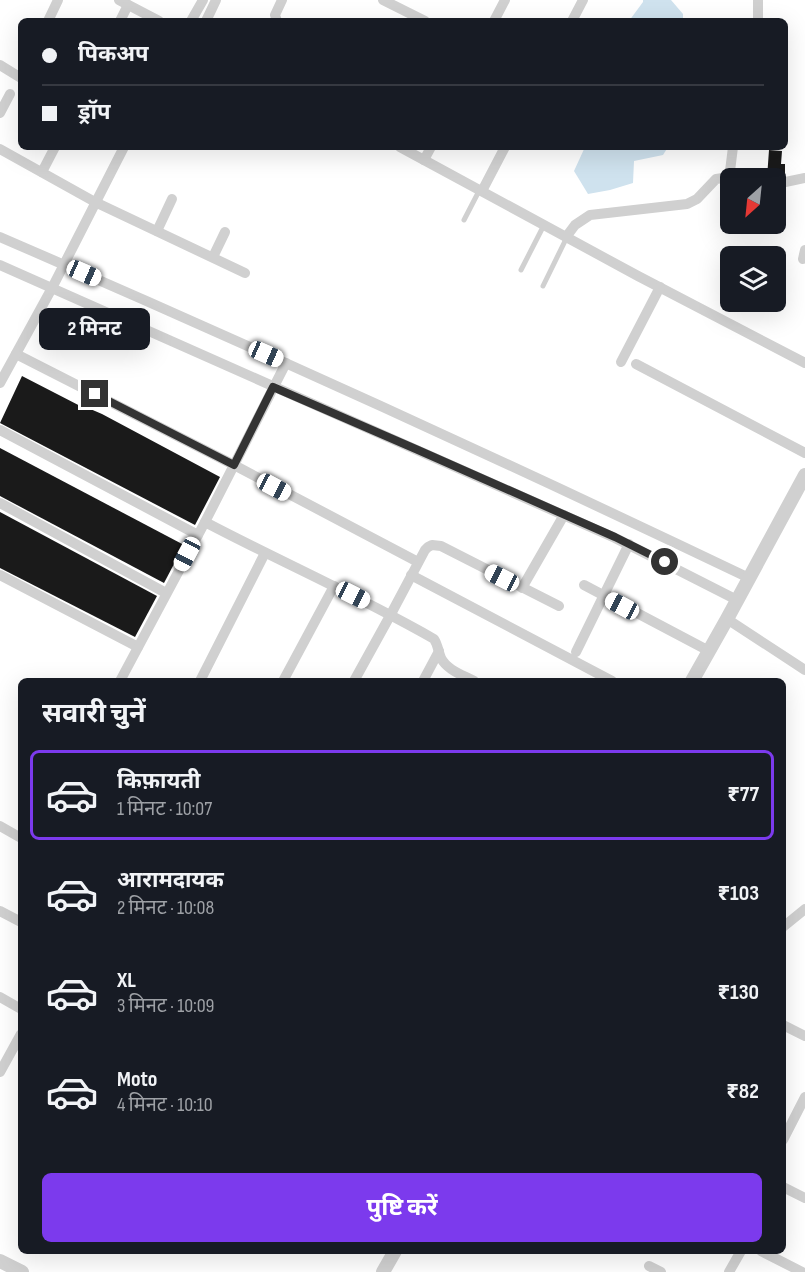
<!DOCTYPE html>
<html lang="hi">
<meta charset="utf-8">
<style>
body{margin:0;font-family:"Sofia Sans Condensed","Noto Sans Devanagari",sans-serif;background:#20242c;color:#f1f3f6;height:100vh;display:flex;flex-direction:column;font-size:22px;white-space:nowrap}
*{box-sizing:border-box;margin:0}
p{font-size:20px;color:#9ea1a6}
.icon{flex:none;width:33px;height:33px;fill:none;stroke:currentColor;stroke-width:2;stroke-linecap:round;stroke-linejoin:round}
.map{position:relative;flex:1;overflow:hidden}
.panel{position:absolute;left:18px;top:678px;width:768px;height:576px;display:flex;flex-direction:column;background:#171b24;border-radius:9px;box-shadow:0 6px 24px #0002}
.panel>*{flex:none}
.hud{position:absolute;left:18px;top:18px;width:770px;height:132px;border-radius:9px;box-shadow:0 6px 24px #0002;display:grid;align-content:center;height:132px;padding:0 24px;background:#171b24}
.needle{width:39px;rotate:207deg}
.fabs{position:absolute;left:720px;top:168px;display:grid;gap:12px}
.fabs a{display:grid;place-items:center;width:66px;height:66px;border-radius:9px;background:#171b24;box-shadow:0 6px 24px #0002;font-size:30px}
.end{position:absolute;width:27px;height:27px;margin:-14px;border:8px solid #333;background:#fff;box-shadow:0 0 0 3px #fff}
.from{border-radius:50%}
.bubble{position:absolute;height:42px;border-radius:9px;background:#171b24;box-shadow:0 6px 24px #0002;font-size:20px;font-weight:700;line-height:42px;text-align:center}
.car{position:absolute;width:18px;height:36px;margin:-18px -9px;border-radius:8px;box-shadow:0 0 4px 2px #0007;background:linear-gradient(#fff 24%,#345 0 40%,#fff 0 76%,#345 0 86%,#fff 0)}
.hud b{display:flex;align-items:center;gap:21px;height:57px;font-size:22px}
.hud b+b{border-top:2px solid #363941}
.hud i{width:15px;height:15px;background:#f1f3f6}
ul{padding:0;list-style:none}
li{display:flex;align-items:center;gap:18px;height:90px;margin:0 12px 9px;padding:0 12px;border:3px solid transparent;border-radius:9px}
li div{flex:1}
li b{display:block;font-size:22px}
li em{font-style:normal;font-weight:700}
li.on{border-color:#7c3aed}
li>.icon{width:54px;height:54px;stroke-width:1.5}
h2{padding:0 24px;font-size:27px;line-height:72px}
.button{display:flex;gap:12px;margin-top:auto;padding:12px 24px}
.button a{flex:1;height:69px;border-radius:9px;background:#7c3aed;color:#fff;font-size:24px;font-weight:700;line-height:69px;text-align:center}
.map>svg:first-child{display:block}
</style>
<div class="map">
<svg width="805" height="1272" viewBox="0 0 805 1272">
<rect width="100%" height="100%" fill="#fff"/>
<g fill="#cfe2ee">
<polygon points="643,0 671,0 683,14 683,21 629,21 643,2"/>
<polygon points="585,147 668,147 663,155 634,161 633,183 610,190 588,194 574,171"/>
</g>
<g fill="#1a1a1a">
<polygon points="769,150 782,151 781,164 785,164 785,175 767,178"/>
<polygon points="22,376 88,410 88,408 102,414 220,477 195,525 0,423"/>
<polygon points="0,448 184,545 164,583 0,496"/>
<polygon points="0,512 157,596 135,637 0,568"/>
</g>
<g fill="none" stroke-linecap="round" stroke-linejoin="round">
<g stroke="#d0d0d0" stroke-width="5">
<polyline points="464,220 479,191"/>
<polyline points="521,270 544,225"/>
<polyline points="543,286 567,237"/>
</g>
<g stroke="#d0d0d0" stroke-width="10">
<polyline points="119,0 159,21"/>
<polyline points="383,0 425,21"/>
<polyline points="758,0 758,19"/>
<polyline points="48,21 58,0"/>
<polyline points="120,21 128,5"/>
<polyline points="191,21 203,0"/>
<polyline points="206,21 216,0"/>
<polyline points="277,21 275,15 282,0"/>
<polyline points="494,21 505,0"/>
<polyline points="572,21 583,0"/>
<polyline points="0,65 21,78"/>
<polyline points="0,113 10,94"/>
<polyline points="400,147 638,276 805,363"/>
<polyline points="0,149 95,202 245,273"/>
<polyline points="424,160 431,147"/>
<polyline points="42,172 55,147"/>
<polyline points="729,179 733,147"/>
<polyline points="776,184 805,178"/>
<polyline points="482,191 505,147"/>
<polyline points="157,231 172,199"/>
<path d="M0 237C252 346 502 460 749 578"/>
<polyline points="566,237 575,225 590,215 687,204 697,199 716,179 723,178 730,180"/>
<polyline points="213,257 225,232"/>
<polyline points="803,259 805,250"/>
<polyline points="0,265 615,538 737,600"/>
<polyline points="16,354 234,465 418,562"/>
<polyline points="621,362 660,287"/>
<polyline points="636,364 805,453"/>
<polyline points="0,383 52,288 124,147"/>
<polyline points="0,430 198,535"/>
<polyline points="0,503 166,593"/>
<path d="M205 522C281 562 359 596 434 639 438 645 438 651 441 658 447 670 463 675 474 681"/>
<polyline points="0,575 138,647"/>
<polyline points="411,575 612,681"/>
<polyline points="584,585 709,651"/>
<polyline points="522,588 564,515"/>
<polyline points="727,619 805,670"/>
<polyline points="576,652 629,544"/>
<polyline points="120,681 205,522 286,363"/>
<polyline points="200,681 265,553"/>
<polyline points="283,681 334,586"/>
<polyline points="354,681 391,614 425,550 428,547 432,545 441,546 559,606"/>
<polyline points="423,681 439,651"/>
<polyline points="0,826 21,838"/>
<polyline points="0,911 21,922"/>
<polyline points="783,927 805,909"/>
<polyline points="0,997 21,1009"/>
<polyline points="783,1025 805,1036"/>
<polyline points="0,1072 21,1034"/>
<polyline points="783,1140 805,1097"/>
<polyline points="783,1187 805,1198"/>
<polyline points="761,1251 802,1272"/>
<polyline points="649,1266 661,1272"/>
<polyline points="729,1272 741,1251"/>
</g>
<g stroke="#d0d0d0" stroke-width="14">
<polyline points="692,681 727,619 805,475"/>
<polyline points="0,1261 22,1272"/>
<polyline points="383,1272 395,1251"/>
</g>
</g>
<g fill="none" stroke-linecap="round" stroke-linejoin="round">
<polyline stroke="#333" stroke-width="8" points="95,394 234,465 273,387 418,450 615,537 665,562"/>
</g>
</svg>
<div class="fabs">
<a><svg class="needle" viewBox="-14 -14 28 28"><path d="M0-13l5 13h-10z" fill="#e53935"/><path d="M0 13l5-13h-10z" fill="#9ea1a6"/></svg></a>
<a><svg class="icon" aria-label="layers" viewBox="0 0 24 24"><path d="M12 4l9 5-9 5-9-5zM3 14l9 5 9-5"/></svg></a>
</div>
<i class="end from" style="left:665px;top:562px"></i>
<i class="end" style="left:95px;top:394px"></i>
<div class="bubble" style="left:39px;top:308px;width:111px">2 मिनट</div>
<i class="car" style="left:84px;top:273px;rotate:114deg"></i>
<i class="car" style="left:266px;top:354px;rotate:114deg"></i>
<i class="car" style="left:274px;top:487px;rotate:118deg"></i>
<i class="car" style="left:187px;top:554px;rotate:208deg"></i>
<i class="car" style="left:502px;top:578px;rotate:297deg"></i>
<i class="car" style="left:353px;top:595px;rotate:117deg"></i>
<i class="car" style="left:622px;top:606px;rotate:298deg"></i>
<div class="hud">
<b><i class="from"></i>पिकअप</b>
<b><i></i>ड्रॉप</b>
</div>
<section class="panel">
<h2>सवारी चुनें</h2>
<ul>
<li class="on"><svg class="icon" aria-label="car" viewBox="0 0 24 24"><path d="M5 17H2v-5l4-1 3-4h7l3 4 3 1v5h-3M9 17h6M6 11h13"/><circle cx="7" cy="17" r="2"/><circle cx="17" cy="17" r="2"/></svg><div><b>किफ़ायती</b><p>1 मिनट · 10:07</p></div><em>₹77</em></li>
<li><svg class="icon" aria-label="car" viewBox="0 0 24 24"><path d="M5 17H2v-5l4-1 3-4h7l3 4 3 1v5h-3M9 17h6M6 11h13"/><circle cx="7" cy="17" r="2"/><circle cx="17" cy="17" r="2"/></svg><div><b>आरामदायक</b><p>2 मिनट · 10:08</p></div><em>₹103</em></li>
<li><svg class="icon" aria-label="car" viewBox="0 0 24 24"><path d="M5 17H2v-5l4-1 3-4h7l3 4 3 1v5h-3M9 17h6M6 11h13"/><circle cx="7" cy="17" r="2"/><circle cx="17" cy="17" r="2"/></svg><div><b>XL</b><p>3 मिनट · 10:09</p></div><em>₹130</em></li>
<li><svg class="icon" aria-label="car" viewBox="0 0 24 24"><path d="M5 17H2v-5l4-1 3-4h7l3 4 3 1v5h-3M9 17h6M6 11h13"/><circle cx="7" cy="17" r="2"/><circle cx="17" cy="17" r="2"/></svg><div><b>Moto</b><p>4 मिनट · 10:10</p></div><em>₹82</em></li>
</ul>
<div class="button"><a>पुष्टि करें</a></div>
</section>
</div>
